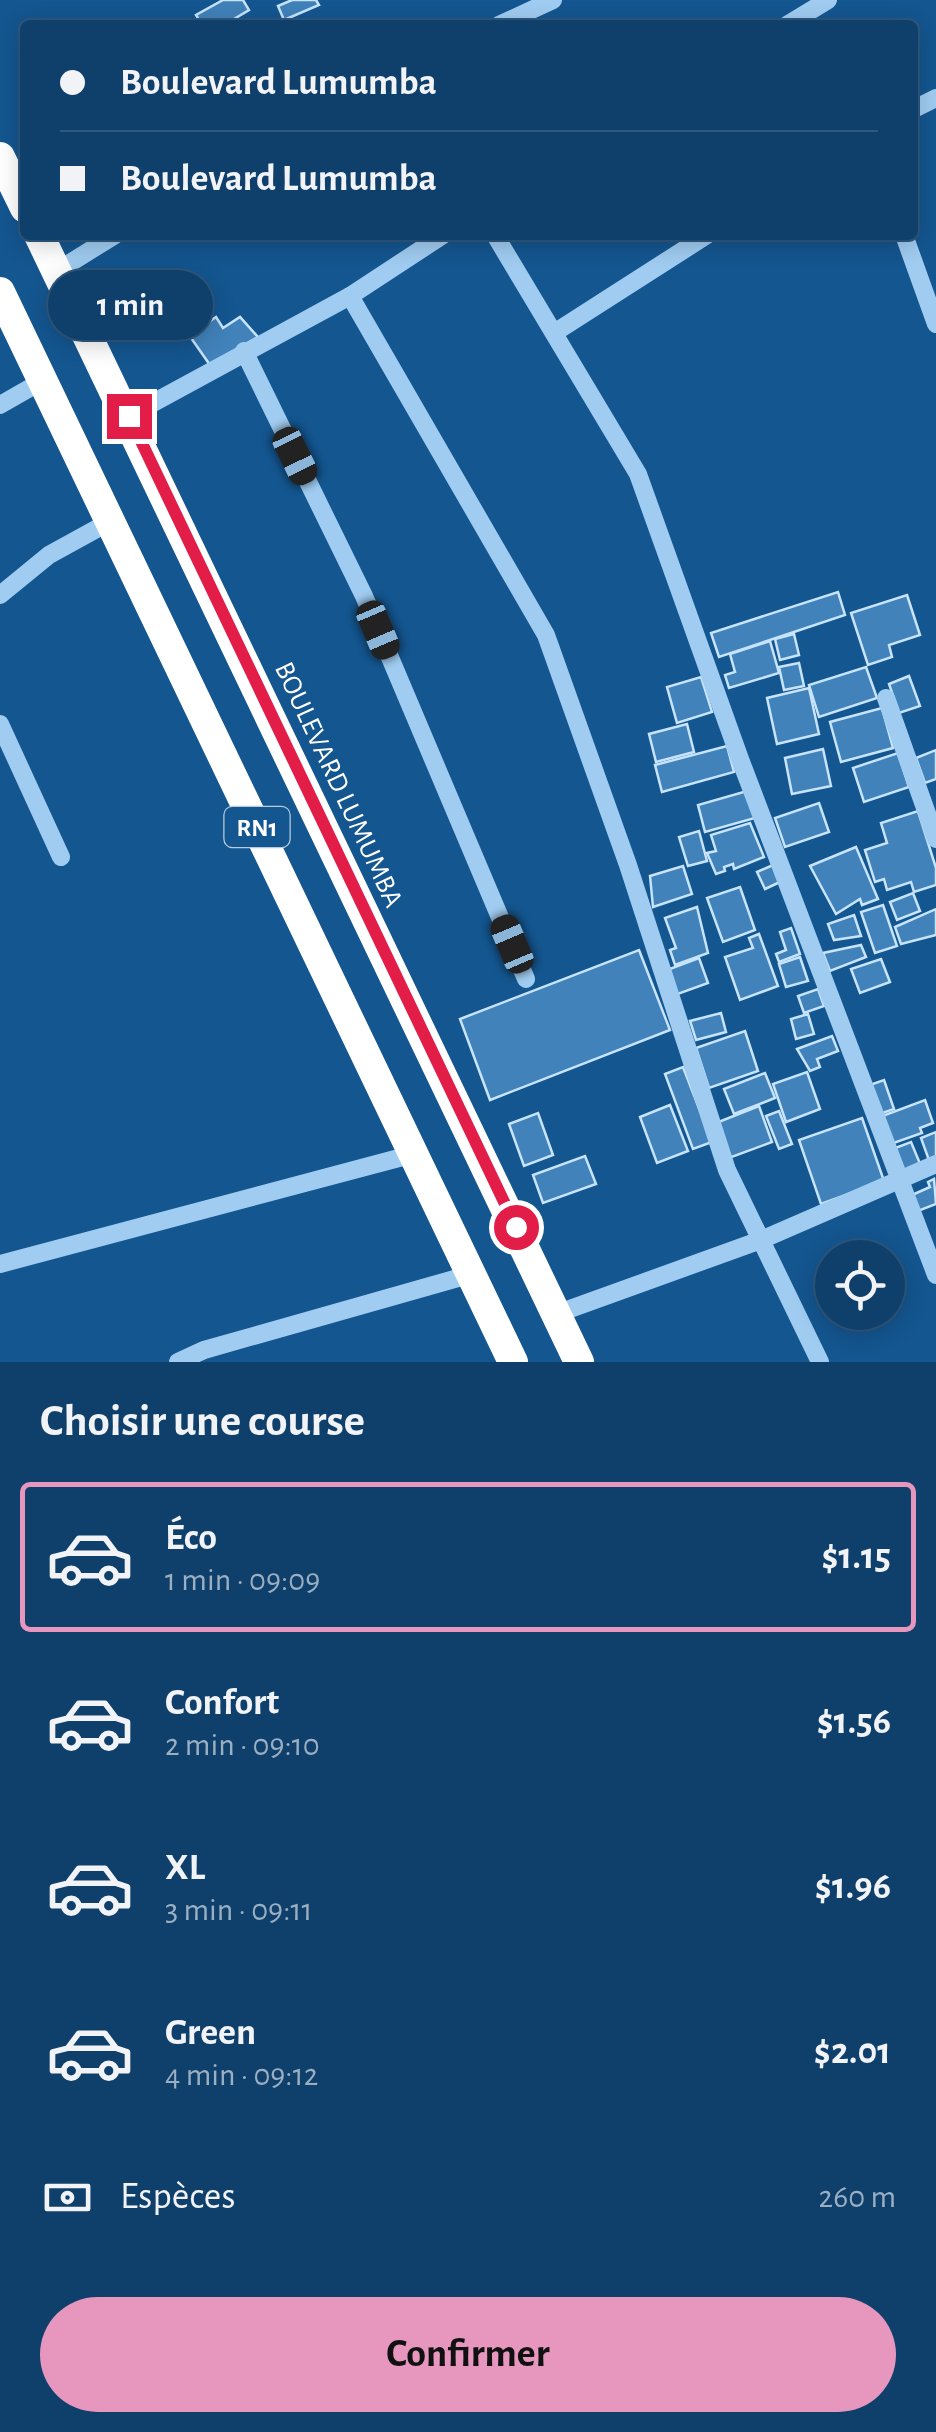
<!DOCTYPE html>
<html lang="fr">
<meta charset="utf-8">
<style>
body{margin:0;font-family:"Alegreya Sans",sans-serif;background:#1d4b74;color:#f1f3f6;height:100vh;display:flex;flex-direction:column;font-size:38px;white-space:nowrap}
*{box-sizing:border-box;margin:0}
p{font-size:32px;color:#9bafc2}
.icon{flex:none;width:55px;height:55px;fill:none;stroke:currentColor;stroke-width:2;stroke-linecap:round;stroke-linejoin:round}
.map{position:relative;height:1362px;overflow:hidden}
.sheet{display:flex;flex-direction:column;background:#0f406c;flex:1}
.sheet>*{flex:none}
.hud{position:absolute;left:20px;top:20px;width:898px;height:220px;border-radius:10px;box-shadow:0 5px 25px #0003,0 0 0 2px #2f597f;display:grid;align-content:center;height:220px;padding:0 40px;background:#0f406c}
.controls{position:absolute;left:815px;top:1240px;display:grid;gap:20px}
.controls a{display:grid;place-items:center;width:90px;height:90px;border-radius:50%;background:#0f406c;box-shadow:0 5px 25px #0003,0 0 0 2px #2f597f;font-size:50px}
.end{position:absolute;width:45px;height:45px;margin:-22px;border:12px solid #e11d48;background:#fff;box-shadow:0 0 0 5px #fff}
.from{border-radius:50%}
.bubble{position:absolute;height:70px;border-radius:35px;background:#0f406c;box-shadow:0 5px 25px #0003,0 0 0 2px #2f597f;font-size:32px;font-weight:700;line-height:70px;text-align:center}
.car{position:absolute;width:30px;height:60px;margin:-30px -15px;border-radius:12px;box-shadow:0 0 8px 2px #0007;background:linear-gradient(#222 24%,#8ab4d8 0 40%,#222 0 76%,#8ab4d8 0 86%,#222 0)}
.hud b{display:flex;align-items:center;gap:35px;height:95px;font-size:38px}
.hud b+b{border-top:2px solid #2f597f}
.hud i{width:25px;height:25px;background:#f1f3f6}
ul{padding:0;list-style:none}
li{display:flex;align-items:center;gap:30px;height:150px;margin:0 20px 15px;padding:0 20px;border:5px solid transparent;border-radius:10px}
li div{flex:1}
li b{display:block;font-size:38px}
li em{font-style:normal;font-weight:700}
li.current{border-color:#e797bd}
li>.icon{width:90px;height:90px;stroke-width:1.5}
h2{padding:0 40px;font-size:45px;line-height:120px}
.pay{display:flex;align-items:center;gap:25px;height:110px;padding:0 40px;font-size:38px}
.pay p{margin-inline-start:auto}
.action{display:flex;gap:20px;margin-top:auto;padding:20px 40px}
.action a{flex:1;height:115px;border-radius:60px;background:#e797bd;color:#111;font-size:40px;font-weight:700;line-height:115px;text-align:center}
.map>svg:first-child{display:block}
</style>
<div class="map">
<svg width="936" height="1362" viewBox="0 0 936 1362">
<rect width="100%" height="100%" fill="#145690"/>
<g fill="#4182ba" stroke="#c7e4fc" stroke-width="2.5">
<polygon points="223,0 243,0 249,10 224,25 202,25 196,15"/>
<polygon points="292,0 316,0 319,5 284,20 278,6"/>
<polygon points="131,273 142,293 125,301 115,281"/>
<polygon points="216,317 223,328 240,317 258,337 210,365 189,335"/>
<polygon points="838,592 845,615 719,657 711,633"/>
<polygon points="907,595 920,635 889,645 892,657 868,665 851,613"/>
<polygon points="794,634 799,655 780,660 775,639"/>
<polygon points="770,641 779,673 729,688 725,675 735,672 730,654"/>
<polygon points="799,663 804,686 784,690 779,667"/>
<polygon points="866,667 877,698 819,717 809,685"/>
<polygon points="909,676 920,706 899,713 889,684"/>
<polygon points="701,677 712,712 677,723 667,687"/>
<polygon points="809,688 819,734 777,744 767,698"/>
<polygon points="882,708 893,748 841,762 830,722"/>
<polygon points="687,724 694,752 656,762 649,734"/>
<polygon points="727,746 734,772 662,792 655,765"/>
<polygon points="823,749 831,786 792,794 785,758"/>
<polygon points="936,750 936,779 925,783 916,758"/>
<polygon points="898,753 909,787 864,802 853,768"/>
<polygon points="747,791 755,818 705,832 698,805"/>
<polygon points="819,803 829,832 785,847 775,818"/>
<polygon points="918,811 936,868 936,885 914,892 911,882 887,890 884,879 875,882 865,850 887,843 881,823"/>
<polygon points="750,823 764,857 734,869 733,864 724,867 725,871 716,874 707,853 716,851 711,835"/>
<polygon points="699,831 707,861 688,866 679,837"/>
<polygon points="856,847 878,899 862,905 860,899 836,914 810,866"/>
<polygon points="773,865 780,882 765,889 757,872"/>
<polygon points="683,866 692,894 653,907 650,876"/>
<polygon points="740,887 755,930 723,942 707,898"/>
<polygon points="913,893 920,911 897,920 890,902"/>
<polygon points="883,905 897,946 875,953 861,912"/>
<polygon points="697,907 708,953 675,965 670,950 676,948 665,918"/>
<polygon points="936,909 936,935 901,944 895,927"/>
<polygon points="854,915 861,936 834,940 828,924"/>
<polygon points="791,928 800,954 779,962 776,954 786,950 780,932"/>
<polygon points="759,934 778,986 740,1000 725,957 753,948 749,938"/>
<polygon points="861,945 866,957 830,971 823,953"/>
<polygon points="639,950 670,1030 490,1100 460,1019"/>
<polygon points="800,957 808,981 786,987 779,964"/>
<polygon points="699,958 708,983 675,995 667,970"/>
<polygon points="881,959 890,982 860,993 851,969"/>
<polygon points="818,989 824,1006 804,1013 798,996"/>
<polygon points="721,1013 726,1032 696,1040 690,1021"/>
<polygon points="808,1014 814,1034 796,1039 791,1019"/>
<polygon points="745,1031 758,1071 709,1088 696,1048"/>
<polygon points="832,1036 838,1051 817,1059 820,1067 810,1071 797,1049"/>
<polygon points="683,1067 712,1142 693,1149 665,1074"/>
<polygon points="807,1072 820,1109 786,1122 773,1084"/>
<polygon points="765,1073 775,1098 734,1114 724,1089"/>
<polygon points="884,1080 894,1109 877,1115 867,1086"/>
<polygon points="925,1100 933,1123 920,1128 922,1133 888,1145 877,1118"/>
<polygon points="670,1105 688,1151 657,1163 640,1117"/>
<polygon points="759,1106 772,1142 729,1158 716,1123"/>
<polygon points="779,1111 792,1144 779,1149 766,1116"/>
<polygon points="538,1113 553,1155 524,1166 509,1124"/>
<polygon points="862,1118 884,1181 821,1204 799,1140"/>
<polygon points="936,1132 936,1161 930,1163 921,1138"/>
<polygon points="911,1142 921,1166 900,1174 890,1150"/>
<polygon points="585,1156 596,1184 543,1203 533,1175"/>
<polygon points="934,1179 936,1204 918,1211 912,1195 930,1187 928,1182"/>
</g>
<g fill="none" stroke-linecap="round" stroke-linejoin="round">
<g stroke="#a0ccf1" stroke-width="18">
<polyline points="499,25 553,0"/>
<polyline points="787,25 828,0"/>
<polyline points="912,110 936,98"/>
<polyline points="495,235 638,474 740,759 936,1275"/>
<polyline points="904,235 936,324"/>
<polyline points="57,271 115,235"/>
<polyline points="350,296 546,635 628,865 727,1170 820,1362"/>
<polyline points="554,333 707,235"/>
<polyline points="244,351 364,596 526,979"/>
<polyline points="0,405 42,381"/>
<polyline points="129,416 350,296 443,235"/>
<polyline points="0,595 49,555 109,522"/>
<polyline points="886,698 936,839"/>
<polyline points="0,724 61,857"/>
<polyline points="0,1264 414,1154"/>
<polyline points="556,1314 761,1240 936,1164"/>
<polyline points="178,1362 204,1350 472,1274"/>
</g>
<g stroke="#fff" stroke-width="30">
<polyline points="0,157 25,208"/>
<polyline points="39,235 579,1362"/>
<polyline points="0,292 513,1362"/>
</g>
</g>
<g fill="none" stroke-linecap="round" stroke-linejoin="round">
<polyline stroke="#e11d48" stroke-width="12" points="129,416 516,1227"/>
</g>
<g text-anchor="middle" stroke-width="8" stroke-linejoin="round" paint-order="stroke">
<rect fill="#145690" stroke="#b8ccde" stroke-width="2.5" x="224.5" y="807" width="65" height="40" rx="8"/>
<g font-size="25" font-weight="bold" fill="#fff">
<text x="257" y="836">RN1</text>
</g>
<g font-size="28" fill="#fff" stroke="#145690">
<text transform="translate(340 784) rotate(65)" y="10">BOULEVARD LUMUMBA</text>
</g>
</g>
</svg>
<div class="controls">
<a><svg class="icon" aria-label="locate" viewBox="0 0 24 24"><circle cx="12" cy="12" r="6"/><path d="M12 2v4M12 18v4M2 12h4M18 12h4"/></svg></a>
</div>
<i class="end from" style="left:516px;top:1227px"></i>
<i class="end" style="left:129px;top:416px"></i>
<div class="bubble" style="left:48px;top:270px;width:165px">1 min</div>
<i class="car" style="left:295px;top:456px;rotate:154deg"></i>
<i class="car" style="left:378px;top:630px;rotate:157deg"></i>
<i class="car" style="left:512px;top:944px;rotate:337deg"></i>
<div class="hud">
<b><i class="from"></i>Boulevard Lumumba</b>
<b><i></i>Boulevard Lumumba</b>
</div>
</div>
<section class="sheet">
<h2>Choisir une course</h2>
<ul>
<li class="current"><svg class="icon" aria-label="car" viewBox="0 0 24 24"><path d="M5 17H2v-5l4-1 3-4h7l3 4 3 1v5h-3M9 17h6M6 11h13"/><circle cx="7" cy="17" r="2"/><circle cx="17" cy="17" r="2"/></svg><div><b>Éco</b><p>1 min · 09:09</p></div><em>$1.15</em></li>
<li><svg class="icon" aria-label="car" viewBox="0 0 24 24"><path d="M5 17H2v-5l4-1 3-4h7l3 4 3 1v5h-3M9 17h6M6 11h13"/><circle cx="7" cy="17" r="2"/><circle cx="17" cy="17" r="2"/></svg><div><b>Confort</b><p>2 min · 09:10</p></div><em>$1.56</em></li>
<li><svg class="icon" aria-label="car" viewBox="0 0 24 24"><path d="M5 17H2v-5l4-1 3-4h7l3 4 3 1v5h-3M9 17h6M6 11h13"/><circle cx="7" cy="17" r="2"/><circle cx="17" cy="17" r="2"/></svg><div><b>XL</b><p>3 min · 09:11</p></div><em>$1.96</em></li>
<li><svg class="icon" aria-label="car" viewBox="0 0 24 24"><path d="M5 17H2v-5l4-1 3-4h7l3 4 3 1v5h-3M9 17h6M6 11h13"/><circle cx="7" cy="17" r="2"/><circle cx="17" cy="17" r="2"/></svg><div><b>Green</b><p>4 min · 09:12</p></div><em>$2.01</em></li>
</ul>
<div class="pay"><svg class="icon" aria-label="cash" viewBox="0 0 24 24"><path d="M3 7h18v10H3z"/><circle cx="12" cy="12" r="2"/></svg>Espèces<p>260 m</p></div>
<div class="action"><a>Confirmer</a></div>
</section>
